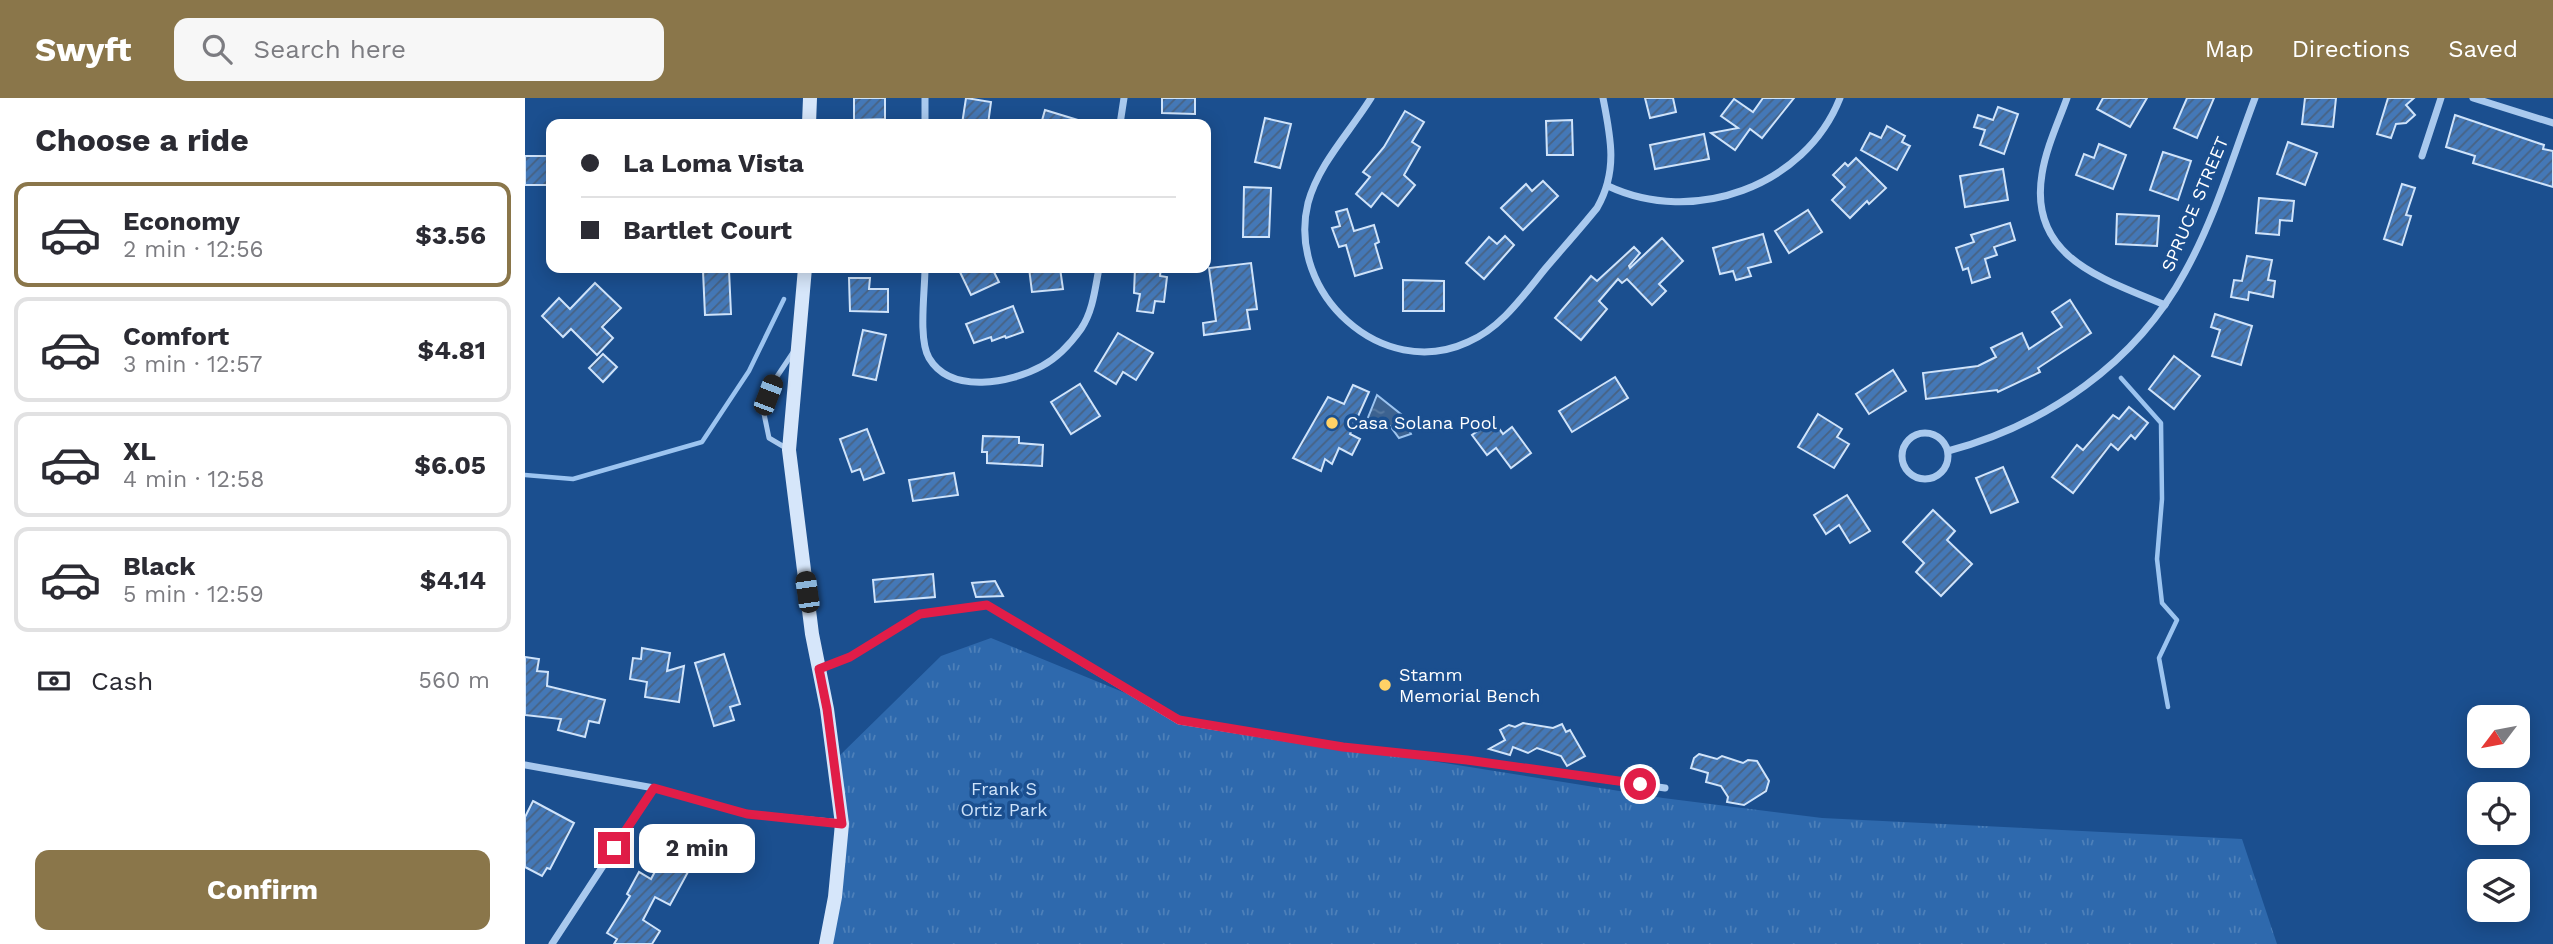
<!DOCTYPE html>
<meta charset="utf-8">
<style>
body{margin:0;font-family:"Work Sans",sans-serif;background:#f7f7f7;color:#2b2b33;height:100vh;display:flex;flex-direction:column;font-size:26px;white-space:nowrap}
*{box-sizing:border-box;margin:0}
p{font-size:23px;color:#7c7c81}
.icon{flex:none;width:38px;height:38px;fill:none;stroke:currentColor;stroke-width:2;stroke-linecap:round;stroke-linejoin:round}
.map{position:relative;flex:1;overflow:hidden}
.sheet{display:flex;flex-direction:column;background:#fff;width:525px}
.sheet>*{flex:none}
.banner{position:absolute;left:21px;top:21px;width:665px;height:154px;border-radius:14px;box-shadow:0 4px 18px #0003;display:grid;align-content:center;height:154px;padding:0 35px;background:#fff}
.needle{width:46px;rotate:238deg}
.buttons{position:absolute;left:1942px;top:607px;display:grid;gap:14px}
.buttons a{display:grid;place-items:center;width:63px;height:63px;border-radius:14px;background:#fff;box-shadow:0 4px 18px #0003;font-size:35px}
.end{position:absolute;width:32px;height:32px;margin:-16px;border:9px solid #e11d48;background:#fff;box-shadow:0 0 0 4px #fff}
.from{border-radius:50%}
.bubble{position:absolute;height:49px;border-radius:14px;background:#fff;box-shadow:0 4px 18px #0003;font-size:23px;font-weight:700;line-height:49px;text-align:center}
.car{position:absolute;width:21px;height:42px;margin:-21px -10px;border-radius:9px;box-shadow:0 0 5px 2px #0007;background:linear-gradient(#222 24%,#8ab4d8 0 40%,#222 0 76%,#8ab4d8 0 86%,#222 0)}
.banner b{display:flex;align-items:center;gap:24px;height:66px;font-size:26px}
.banner b+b{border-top:2px solid #e1e1e2}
.banner i{width:18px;height:18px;background:#2b2b33}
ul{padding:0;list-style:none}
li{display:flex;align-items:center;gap:21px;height:105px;margin:0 14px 10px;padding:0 21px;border:4px solid #e1e1e2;border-radius:14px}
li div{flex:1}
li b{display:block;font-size:26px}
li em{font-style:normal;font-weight:700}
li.current{border-color:#8a764a}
li>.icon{width:63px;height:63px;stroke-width:1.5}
h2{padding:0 35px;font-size:32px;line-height:84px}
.pay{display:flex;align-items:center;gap:18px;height:77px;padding:0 35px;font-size:26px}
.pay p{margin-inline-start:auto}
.button{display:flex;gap:14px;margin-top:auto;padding:14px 35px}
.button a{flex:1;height:80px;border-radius:14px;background:#8a764a;color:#fff;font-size:28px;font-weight:700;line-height:80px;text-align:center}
header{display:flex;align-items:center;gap:42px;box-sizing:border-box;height:98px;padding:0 35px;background:#8a764a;color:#fff}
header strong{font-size:33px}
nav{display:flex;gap:38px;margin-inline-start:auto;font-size:24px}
.search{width:490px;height:63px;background:#f7f7f7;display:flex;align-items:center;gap:18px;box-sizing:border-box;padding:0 24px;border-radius:14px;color:#7c7c81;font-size:26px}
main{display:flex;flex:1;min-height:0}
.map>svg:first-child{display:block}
</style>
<header>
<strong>Swyft</strong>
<div class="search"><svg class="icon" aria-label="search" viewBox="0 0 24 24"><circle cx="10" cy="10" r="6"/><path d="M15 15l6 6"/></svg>Search here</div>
<nav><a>Map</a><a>Directions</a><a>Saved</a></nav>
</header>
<main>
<section class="sheet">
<h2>Choose a ride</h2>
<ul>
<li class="current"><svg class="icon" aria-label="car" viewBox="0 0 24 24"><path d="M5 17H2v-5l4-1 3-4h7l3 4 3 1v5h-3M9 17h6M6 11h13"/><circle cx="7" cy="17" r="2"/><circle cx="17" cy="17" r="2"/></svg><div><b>Economy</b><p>2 min · 12:56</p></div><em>$3.56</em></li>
<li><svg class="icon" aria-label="car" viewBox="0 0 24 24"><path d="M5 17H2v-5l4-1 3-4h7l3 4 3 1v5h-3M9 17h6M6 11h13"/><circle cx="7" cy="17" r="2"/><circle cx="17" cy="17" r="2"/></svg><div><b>Comfort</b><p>3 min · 12:57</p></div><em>$4.81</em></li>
<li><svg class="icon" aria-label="car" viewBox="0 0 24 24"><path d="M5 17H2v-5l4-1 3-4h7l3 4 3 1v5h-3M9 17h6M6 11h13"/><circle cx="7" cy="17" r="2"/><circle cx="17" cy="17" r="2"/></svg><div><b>XL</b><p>4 min · 12:58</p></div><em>$6.05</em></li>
<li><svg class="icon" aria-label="car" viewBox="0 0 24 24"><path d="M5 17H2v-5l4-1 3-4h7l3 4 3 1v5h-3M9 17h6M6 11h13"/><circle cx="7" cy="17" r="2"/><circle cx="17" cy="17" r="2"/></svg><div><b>Black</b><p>5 min · 12:59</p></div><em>$4.14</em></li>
</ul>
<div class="pay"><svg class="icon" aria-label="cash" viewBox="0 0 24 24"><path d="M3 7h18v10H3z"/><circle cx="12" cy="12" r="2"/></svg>Cash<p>560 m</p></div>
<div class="button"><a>Confirm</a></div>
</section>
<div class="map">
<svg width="2028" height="846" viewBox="0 0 2028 846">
<defs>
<pattern id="park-tufts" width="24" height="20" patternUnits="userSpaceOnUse" patternTransform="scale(1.75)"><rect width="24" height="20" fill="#2e69ad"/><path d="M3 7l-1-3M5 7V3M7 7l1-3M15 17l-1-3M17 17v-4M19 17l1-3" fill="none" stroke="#4d80b9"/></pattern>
<pattern id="water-ripples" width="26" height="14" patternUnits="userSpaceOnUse" patternTransform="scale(1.75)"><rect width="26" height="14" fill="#3c6290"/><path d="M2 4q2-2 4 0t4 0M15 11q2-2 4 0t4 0" fill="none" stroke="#597aa1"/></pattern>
<pattern id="building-hatch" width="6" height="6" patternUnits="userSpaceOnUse" patternTransform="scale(1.75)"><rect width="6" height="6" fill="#4478b7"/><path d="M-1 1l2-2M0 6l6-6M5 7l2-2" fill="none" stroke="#486282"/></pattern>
</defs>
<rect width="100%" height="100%" fill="#1b4f8f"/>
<polygon fill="url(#park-tufts)" points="466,540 676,626 1138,700 1297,720 1717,741 1752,846 301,846 310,799 309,663 416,558"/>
<polygon fill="url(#water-ripples)" stroke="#9cc4f0" stroke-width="2" points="852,297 877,317 886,336 874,340 865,328 842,322"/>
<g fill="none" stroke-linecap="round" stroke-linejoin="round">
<g stroke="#9cc4f0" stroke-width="4.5">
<polyline points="1596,280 1636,325 1637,401 1632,461 1637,505 1652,522 1634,560 1643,609"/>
<polyline points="0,377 48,381 177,344 224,273 259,201"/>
</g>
</g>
<g fill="url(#building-hatch)" stroke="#cfe3fa" stroke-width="2">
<polygon points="329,0 360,0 360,21 329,22"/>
<polygon points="441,0 466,4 463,26 437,26"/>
<polygon points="637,0 670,0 670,16 637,15"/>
<polygon points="1120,0 1148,0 1151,14 1125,20"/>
<polygon points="1238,0 1269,0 1237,40 1225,31 1210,52 1186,35 1213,30 1196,18 1209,1 1228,14"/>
<polygon points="1578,0 1622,0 1605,29 1572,11"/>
<polygon points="1662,0 1689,0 1672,40 1649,30"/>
<polygon points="1780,0 1811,0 1808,29 1777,26"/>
<polygon points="1863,0 1889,0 1881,7 1890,17 1881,25 1871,26 1866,40 1852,36"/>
<polygon points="1473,9 1493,16 1479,56 1455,47 1460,32 1449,29 1453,17 1468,22"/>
<polygon points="520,12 556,23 555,26 516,26"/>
<polygon points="880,13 899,24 887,44 895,49 879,77 890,87 873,108 857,95 846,109 831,96 845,79 838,74 859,49"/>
<polygon points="1930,17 2019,47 2018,51 2028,53 2028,89 1948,65 1950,58 1921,49"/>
<polygon points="740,20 766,26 755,70 730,64"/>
<polygon points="1047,22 1048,57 1022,57 1021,23"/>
<polygon points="1362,28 1380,38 1377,44 1385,48 1372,72 1336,52 1345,35 1356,40"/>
<polygon points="1179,36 1184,61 1130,71 1125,47"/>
<polygon points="1763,44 1792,55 1780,87 1752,76"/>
<polygon points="1574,46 1601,57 1588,91 1551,77 1559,56 1569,60"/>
<polygon points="1638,54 1666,63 1653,102 1625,92"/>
<rect x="0" y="58" width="24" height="29"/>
<polygon points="1331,60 1361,90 1344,106 1342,103 1325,120 1307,102 1320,89 1308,77 1320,65 1323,68"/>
<polygon points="1478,71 1483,102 1440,109 1435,78"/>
<polygon points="1018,83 1033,98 998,132 976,110 1001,86 1007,93"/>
<polygon points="1877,86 1890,90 1881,117 1886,118 1877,147 1859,141"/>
<polygon points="719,89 746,90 744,139 718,139"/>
<polygon points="1734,100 1769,103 1767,123 1755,122 1754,137 1731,135"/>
<polygon points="822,111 829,133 849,127 854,144 850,146 857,170 830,178 821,147 814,149 807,130 815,128 811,114"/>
<polygon points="1283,112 1297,134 1264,155 1250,133"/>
<polygon points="1592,116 1634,118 1632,148 1591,146"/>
<polygon points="1485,125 1490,142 1469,149 1472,157 1460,161 1465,179 1447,185 1443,170 1438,172 1431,150 1449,144 1446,137"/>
<polygon points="1238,136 1246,164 1223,170 1226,178 1211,182 1208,173 1195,176 1188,150"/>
<polygon points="980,138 989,147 959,181 941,165 964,139 972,146"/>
<polygon points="1137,140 1158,163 1134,186 1141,193 1127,207 1102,181 1097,185 1093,181 1074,203 1082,211 1056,242 1030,220 1066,178 1072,183 1109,149 1115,155 1104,168 1105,170"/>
<polygon points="1722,158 1747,162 1743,182 1750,183 1748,199 1724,194 1723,202 1706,199 1709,182 1717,183"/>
<polygon points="726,165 732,211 722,212 725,231 679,237 678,225 691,223 684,170"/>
<polygon points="433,170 467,170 474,184 446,197"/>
<polygon points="504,170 535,170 538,191 507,194"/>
<polygon points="610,170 636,170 635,178 642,179 639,204 630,203 628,215 612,213 615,196 609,195"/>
<polygon points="204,172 206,216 180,217 178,173"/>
<polygon points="324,180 345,180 344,191 363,191 363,214 325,213"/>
<polygon points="878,182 919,183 919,213 878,213"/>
<polygon points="70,185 96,210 77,229 88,240 72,257 46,231 38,239 17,218 34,200 45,211"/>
<polygon points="1545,202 1566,235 1513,270 1515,274 1473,294 1472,292 1401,301 1398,275 1453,268 1471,259 1466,250 1497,235 1504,251 1537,229 1527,214"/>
<polygon points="488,208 498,234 481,240 480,238 467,243 466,239 449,245 441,226"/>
<polygon points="1690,216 1727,228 1716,267 1687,258 1695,232 1686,229"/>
<polygon points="338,232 361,237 351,282 328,277"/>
<polygon points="593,235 628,255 611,282 598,274 591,286 570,273"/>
<polygon points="78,256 92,269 78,284 64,270"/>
<polygon points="1649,258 1675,278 1649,311 1624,291"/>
<polygon points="1368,272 1381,293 1344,316 1331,296"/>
<polygon points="1090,279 1103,300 1047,334 1034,313"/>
<polygon points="555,286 575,318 546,336 526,304"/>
<polygon points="828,287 844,294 825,336 835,341 827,357 814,350 807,366 800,361 796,373 768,360 803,299 819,306"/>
<polygon points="1604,309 1623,325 1610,341 1606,337 1593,352 1586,346 1548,395 1527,379 1552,347 1558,352 1588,317 1594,321"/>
<polygon points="1293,316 1317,331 1312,339 1324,346 1309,370 1273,349"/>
<polygon points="968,322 978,336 987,329 1006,355 986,370 971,350 962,357 947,337"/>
<polygon points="342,331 359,375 339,382 335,371 327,374 315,341"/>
<polygon points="458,338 494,339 494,345 518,347 517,368 462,365 462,354 457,354"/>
<polygon points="1478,369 1493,404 1466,415 1451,380"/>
<polygon points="429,375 433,397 388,403 384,382"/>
<polygon points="1322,397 1345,433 1325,445 1314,427 1301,436 1289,417"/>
<polygon points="1408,412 1430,433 1422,442 1447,466 1416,498 1391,474 1399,465 1378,444"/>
<polygon points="408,476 410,499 350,504 348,482"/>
<polygon points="470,483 478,498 451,499 447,485"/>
<polygon points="117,550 145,555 142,573 159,568 154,604 120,599 122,584 105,581 108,560 116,561"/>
<polygon points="199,556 215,606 205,609 209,622 189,628 170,565"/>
<polygon points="0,559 14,561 12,573 23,574 22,588 80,602 74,625 64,623 60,639 33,632 36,621 0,617"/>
<polygon points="998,625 1028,630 1037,626 1041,634 1045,632 1060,658 1042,668 1036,658 1012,650 1003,655 988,649 985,657 964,651 980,642 975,632 984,627 990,629"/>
<polygon points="1174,656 1192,661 1197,658 1218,665 1223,662 1232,663 1244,683 1241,693 1219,707 1202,704 1203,699 1196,688 1181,684 1183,675 1166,670 1169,660"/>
<polygon points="8,703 49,725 25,771 22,770 17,778 0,769 0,719"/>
<polygon points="143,749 169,763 145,807 130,799 118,822 135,833 127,846 89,846 92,841 82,835 105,798 102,796 114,774 126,781"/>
</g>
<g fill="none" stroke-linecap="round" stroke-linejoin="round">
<polyline stroke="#a9c9ee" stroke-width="5" points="261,350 244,340 238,311 249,283 269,253"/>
<g stroke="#a9c9ee" stroke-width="7">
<path d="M846 0C825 34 794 65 783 105 761 195 857 284 943 244 976 230 998 198 1020 171 1037 151 1055 131 1072 110 1093 74 1086 40 1078 0"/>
<path d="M1542 0C1533 25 1521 50 1517 76 1503 160 1579 181 1640 207"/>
<polyline points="1948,0 2028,25"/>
<polyline points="400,26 400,0"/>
<polyline points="595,26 599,0"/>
<polyline points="1897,58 1916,0"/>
<path d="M1083 88C1168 128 1280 89 1315 0"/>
<path d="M400 170C400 193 393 241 404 260 426 297 486 285 517 268 532 260 546 245 556 231 568 213 570 191 574 170"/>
<circle cx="1400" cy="358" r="23"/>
<path d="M1423 353C1521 327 1611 265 1660 174 1690 120 1708 58 1730 0"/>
<polyline points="294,571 325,559 395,516 462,507 654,623 818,649 942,662 1140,690"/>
<polyline points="0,667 129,690 221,716 317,725"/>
<polyline points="27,846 129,690"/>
</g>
<g stroke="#d6e6fa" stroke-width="14">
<polyline points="284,26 285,0"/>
<polyline points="280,170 264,352 287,536 302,611 317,726 310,799 301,846"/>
</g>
</g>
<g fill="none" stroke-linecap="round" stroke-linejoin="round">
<polyline stroke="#e11d48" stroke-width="9" points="89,750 129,690 222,716 317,726 302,611 294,571 325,559 395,516 462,507 654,622 818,649 942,662 1115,686"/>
</g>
<g fill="#ffd166" stroke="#1b4f8f" stroke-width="2.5">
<circle cx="807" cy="325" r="7"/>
<circle cx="860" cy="587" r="7"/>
</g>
<g text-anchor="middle" stroke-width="7" stroke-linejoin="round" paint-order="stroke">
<g font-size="18" fill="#fff" stroke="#1b4f8f">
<text transform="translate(1670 106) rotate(-67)" y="6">SPRUCE STREET</text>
</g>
<g font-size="18" fill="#fff" stroke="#1b4f8f" text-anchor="start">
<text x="821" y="331">Casa Solana Pool</text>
<text x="874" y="583">Stamm<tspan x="874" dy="21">Memorial Bench</tspan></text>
</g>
<g font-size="18" fill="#cfe3fa" stroke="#1b4f8f">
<text x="479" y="697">Frank S<tspan x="479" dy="21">Ortiz Park</tspan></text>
</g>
</g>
</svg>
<div class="buttons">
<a><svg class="needle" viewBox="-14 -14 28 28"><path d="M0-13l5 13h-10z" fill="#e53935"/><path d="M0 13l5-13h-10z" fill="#7c7c81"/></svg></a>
<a><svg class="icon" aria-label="locate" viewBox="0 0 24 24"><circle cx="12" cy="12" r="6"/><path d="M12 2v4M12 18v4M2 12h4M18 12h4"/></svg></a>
<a><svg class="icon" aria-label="layers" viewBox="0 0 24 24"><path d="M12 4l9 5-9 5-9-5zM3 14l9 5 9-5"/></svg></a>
</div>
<i class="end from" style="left:1115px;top:686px"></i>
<i class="end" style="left:89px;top:750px"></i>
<div class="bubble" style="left:114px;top:726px;width:116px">2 min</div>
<i class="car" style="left:243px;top:297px;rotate:21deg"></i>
<i class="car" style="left:282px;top:494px;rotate:352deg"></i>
<div class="banner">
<b><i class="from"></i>La Loma Vista</b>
<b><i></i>Bartlet Court</b>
</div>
</div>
</main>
